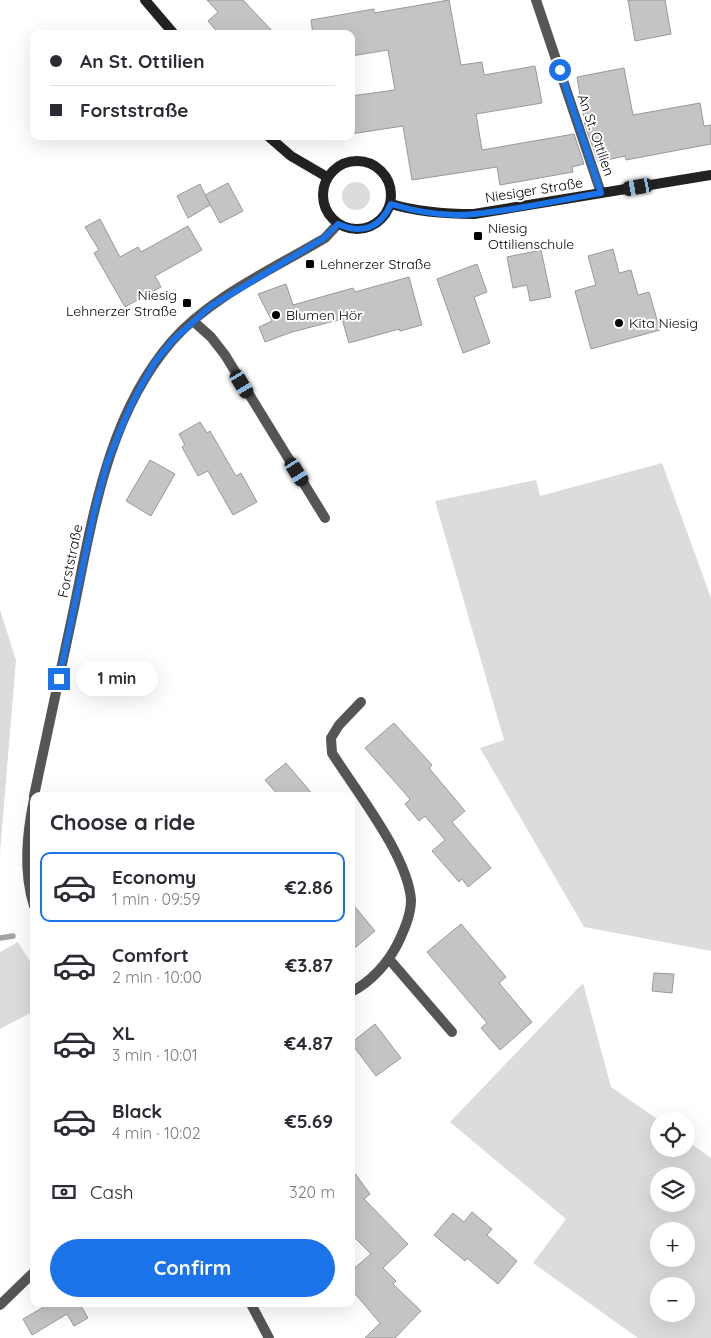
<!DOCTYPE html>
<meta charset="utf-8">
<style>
body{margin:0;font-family:Quicksand,sans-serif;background:#f7f7f7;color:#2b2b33;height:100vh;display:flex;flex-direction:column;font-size:19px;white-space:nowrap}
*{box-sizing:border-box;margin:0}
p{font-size:16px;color:#7c7c81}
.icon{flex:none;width:28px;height:28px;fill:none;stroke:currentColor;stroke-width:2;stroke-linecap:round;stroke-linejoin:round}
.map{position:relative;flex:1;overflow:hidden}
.drawer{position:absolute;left:30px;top:792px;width:325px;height:515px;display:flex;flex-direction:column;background:#fff;border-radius:10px;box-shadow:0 5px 20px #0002}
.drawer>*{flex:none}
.top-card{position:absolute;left:30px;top:30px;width:325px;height:110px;border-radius:10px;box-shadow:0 5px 20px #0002;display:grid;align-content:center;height:110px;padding:0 20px;background:#fff}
.tools{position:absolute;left:650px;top:1112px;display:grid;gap:10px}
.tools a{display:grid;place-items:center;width:45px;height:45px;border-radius:50%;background:#fff;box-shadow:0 5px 20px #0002;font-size:25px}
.end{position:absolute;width:22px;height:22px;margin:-11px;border:6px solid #1a73e8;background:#fff;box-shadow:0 0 0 2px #fff}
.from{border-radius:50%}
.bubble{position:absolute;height:35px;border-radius:18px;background:#fff;box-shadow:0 5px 20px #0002;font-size:16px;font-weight:700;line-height:35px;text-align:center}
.car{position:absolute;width:15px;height:30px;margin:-15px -8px;border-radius:6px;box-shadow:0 0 4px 1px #0007;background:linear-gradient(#222 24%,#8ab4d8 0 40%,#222 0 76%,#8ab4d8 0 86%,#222 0)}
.top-card b{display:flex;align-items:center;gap:18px;height:48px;font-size:19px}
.top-card b+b{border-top:1px solid #e1e1e2}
.top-card i{width:12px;height:12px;background:#2b2b33}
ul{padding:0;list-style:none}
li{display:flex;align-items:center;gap:15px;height:70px;margin:0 10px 8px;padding:0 10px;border:2px solid transparent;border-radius:10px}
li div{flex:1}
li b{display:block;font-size:19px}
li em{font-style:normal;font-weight:700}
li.current{border-color:#1a73e8}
li>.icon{width:45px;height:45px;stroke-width:1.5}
h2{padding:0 20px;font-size:22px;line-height:60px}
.pay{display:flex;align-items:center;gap:12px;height:55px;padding:0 20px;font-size:19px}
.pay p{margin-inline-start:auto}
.button{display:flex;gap:10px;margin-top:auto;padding:10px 20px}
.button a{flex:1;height:58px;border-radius:30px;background:#1a73e8;color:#fff;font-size:20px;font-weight:700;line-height:58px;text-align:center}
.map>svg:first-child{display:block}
</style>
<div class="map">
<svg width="711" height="1338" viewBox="0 0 711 1338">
<rect width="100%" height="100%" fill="#fff"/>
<g fill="#dcdcdc" fill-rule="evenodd">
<circle cx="356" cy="196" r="14"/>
<polygon points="662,463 711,598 711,951 584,927 480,748 504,740 435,501 536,480 540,496"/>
<polygon points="0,610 16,660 0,853"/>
<polygon points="18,942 34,968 34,1011 0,1029 0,952"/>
<path d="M583 983 611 1087 660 1121 659 1149H686V1140L711 1158V1338H638L533 1263 566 1219 450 1122ZM686 1176V1204H659V1176ZM686 1231V1259H659V1231ZM686 1286V1314H659V1286Z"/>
</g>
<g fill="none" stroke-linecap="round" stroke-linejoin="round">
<polyline stroke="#a3a3a3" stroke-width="5.5" points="0,938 13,936"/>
</g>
<g fill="#c4c4c4" stroke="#999">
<polygon points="207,0 243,0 275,34 219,34 208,21 218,12"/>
<polygon points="449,0 461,65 482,62 484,75 535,66 542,103 476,114 482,150 574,134 584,164 572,167 573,172 500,185 497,167 412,180 403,126 351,134 351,96 395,90 388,50 351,56 351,34 313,34 311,20 374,9 374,13"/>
<polygon points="628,0 665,0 671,34 635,41"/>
<polygon points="624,68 633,115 700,103 704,126 711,125 711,144 626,160 625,156 598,162 585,125 577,77"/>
<polygon points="228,183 243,211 220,223 205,195"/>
<polygon points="200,184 210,205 188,218 177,196"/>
<polygon points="100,219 120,257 138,247 141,252 188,226 202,250 155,276 161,287 125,307 94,253 99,250 85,227"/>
<polygon points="613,249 619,273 631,270 638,295 649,292 660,330 591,349 575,291 596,285 588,256"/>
<polygon points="541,250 551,297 530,301 527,285 513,288 507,257"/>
<polygon points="477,264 487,292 474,297 490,343 463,353 437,279"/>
<polygon points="409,277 422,325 400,331 399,329 349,343 342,319 292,332 265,342 259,327 272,321 258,294 286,284 293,305 353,288 355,292"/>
<polygon points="200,422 207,433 210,431 236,476 241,473 257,502 233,515 208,471 198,476 182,447 185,445 179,434"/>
<polygon points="150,460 175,474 151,516 126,501"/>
<polygon points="394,723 432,765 429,768 465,811 452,822 491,868 468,887 462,879 459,882 432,851 445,840 425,816 419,821 405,804 410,799 365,748"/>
<polygon points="286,763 314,796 279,796 265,780"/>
<polygon points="351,902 375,931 351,951"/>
<polygon points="461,924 506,977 499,983 532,1022 500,1050 481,1028 487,1023 427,952"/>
<polygon points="654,973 674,974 672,993 652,991"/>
<polygon points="375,1024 401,1058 376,1076 351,1043"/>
<polygon points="351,1168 370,1194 364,1199 408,1244 383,1268 396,1281 393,1284 421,1311 395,1338 365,1338 380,1323 351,1289 351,1271 371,1254 351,1234"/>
<polygon points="472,1212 492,1229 487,1235 517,1261 498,1284 467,1258 465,1261 434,1235 453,1213 464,1222"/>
<polygon points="49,1304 85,1304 81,1306 88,1318 74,1326 67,1314 32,1335 23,1319"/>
</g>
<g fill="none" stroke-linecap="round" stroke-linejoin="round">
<g stroke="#555" stroke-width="10">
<polyline points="536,0 601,193"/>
<polyline points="193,321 211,337 225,355 325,518"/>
<path d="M34 796C47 733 61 670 74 608 93 516 108 415 172 341 210 297 275 268 325 238L338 224"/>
<path d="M34 799C27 834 23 871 34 906"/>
<polyline points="389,959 452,1032"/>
<path d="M351 992C371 982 388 963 398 943 404 930 411 915 411 900 408 856 356 791 332 753L331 738 339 725 361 702"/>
<polyline points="251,1304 269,1338"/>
<polyline points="0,1305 34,1272"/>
</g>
<g stroke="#222" stroke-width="10">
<polyline points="145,0 174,34"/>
<polyline points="268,136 291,156 327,177"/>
<circle cx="357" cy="195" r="34"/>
<path d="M391 204C418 212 445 214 474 214L711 175"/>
</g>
</g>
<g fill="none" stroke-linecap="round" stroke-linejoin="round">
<path stroke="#1a73e8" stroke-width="6" d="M59 679 94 513 107 463 127 414 140 388 155 362 173 340 211 306 324 238 338 224C362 235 380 228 391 204 417 212 447 217 475 214 517 210 559 200 601 193L560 70"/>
</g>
<g fill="#000" stroke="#fff" stroke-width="2">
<rect x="473" y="231" width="10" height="10" rx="2.5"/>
<rect x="305" y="259" width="10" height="10" rx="2.5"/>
<rect x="182" y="298" width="10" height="10" rx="2.5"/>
<circle cx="276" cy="315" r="5"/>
<circle cx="619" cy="323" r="5"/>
</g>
<g text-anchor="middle" stroke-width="4" stroke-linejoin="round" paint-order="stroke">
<g font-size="14" fill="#000" stroke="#fff">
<text transform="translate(596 135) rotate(71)" y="5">An St. Ottilien</text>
<text transform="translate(534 190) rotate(-9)" y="5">Niesiger Straße</text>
<text transform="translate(70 561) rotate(-78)" y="5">Forststraße</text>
</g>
<g font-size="14" fill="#000" stroke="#fff" text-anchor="start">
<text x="488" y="233">Niesig<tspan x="488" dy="16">Ottilienschule</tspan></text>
<text x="320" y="269">Lehnerzer Straße</text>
<text x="177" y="300" text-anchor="end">Niesig<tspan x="177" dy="16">Lehnerzer Straße</tspan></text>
<text x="286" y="320">Blumen Hör</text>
<text x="629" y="328">Kita Niesig</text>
</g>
</g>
</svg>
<div class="tools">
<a><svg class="icon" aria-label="locate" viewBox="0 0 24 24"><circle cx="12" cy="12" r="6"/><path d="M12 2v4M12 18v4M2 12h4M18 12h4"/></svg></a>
<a><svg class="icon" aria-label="layers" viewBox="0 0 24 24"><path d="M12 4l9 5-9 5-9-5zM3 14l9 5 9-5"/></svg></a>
<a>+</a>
<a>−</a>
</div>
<i class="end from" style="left:560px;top:70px"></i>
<i class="end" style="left:59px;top:679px"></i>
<div class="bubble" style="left:76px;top:661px;width:82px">1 min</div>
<i class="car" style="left:638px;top:187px;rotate:260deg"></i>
<i class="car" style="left:242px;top:384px;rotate:149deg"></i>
<i class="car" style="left:297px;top:472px;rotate:148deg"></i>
<div class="top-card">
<b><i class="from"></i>An St. Ottilien</b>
<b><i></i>Forststraße</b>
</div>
<section class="drawer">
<h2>Choose a ride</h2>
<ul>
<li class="current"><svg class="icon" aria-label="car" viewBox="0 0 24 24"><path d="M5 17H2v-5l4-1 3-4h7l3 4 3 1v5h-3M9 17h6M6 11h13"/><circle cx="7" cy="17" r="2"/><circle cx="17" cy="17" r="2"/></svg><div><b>Economy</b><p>1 min · 09:59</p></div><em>€2.86</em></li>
<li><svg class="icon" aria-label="car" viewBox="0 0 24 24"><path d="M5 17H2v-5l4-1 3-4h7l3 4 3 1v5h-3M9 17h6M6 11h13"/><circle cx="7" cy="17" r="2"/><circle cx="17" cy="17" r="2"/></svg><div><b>Comfort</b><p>2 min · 10:00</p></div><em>€3.87</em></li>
<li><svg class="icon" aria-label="car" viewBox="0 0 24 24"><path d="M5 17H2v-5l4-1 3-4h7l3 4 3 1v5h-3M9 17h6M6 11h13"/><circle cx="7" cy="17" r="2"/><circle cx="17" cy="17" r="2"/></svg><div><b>XL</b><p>3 min · 10:01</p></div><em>€4.87</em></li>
<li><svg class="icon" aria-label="car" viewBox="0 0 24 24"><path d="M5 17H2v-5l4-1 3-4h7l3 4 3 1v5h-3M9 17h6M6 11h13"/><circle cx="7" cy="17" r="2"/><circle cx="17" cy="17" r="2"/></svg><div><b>Black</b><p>4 min · 10:02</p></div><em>€5.69</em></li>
</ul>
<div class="pay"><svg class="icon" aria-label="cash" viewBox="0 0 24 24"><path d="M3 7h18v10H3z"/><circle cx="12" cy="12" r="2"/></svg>Cash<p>320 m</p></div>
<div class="button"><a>Confirm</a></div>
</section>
</div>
